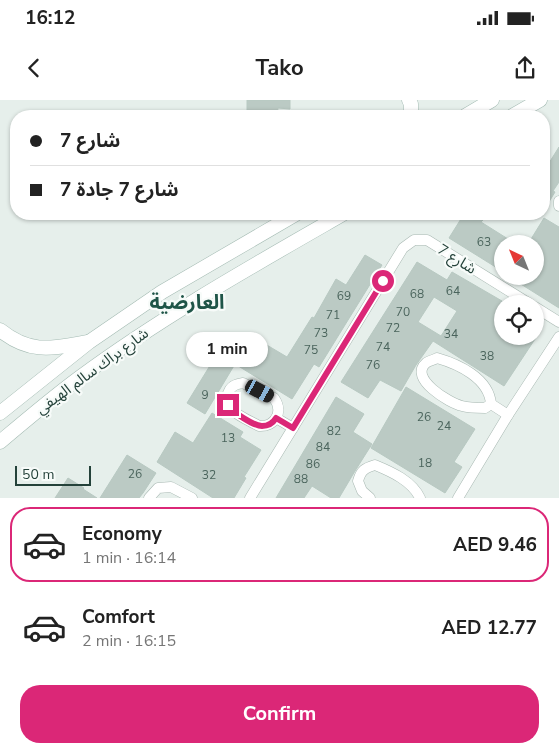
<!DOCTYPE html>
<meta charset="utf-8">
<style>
body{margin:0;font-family:"Nunito Sans","Noto Sans Arabic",sans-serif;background:#f6f6f6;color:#222;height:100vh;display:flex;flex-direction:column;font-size:19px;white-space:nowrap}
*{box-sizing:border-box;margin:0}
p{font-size:16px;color:#767676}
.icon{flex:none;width:28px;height:28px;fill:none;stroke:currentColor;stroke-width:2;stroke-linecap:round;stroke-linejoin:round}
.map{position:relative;height:398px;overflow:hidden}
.sheet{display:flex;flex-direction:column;background:#fff;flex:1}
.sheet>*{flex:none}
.hud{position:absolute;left:10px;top:10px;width:540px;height:110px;border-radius:20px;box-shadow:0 1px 4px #0004;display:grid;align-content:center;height:110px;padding:0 20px;background:#fff}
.needle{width:32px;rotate:317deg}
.fabs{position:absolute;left:494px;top:135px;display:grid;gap:10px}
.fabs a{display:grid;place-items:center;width:50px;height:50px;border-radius:50%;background:#fff;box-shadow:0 1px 4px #0004;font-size:25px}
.scale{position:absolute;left:15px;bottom:12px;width:76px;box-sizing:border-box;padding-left:5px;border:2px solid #24423a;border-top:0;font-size:14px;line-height:18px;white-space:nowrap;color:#24423a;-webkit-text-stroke:4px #f7fbf9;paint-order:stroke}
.end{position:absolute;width:22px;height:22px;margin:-11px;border:6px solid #db2777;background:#fff;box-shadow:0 0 0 2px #fff}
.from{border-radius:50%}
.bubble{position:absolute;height:35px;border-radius:18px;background:#fff;box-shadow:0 1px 4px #0004;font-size:16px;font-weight:700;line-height:35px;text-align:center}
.car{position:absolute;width:15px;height:30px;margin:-15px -8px;border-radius:6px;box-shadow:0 0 4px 1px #0007;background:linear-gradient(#222 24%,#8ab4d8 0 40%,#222 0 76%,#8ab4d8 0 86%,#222 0)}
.hud b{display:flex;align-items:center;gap:18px;height:48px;font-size:19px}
.hud b+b{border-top:1px solid #e0e0e0}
.hud i{width:12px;height:12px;background:#222}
ul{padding:9px 0 0;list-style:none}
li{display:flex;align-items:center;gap:15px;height:75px;margin:0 10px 8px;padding:0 10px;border:2px solid transparent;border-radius:20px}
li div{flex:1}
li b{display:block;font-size:19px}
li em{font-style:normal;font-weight:700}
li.selected{border-color:#db2777}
li>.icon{width:45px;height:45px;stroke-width:1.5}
.cta{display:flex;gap:10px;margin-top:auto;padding:10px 20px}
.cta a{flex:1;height:58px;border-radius:20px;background:#db2777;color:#fff;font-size:20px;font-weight:700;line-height:58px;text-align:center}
.status{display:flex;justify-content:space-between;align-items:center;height:35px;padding:0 25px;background:#fff;direction:ltr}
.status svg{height:14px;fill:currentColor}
header{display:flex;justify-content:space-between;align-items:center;height:65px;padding:0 20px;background:#fff;font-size:22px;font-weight:700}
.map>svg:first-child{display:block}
</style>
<div class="status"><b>16:12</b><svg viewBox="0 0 49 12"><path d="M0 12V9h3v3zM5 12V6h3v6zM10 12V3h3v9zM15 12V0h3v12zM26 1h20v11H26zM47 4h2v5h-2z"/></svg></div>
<header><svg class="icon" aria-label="back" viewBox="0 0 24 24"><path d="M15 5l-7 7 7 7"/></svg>Tako<svg class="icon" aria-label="share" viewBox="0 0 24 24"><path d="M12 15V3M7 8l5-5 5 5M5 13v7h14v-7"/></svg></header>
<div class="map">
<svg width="559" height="398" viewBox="0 0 559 398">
<rect width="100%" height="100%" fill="#e6efeb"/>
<g fill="#bbcac4" stroke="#b8c9c2" fill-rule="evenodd">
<polygon points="247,0 290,0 290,9 278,8 277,16 247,16"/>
<polygon points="559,47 559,82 553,91 555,92 544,110 544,71"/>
<polygon points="464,114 473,114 483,120 481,122 516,144 502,144 502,171 449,138"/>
<polygon points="544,118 559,127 559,208 508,176 535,176 535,144 528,144"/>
<polygon points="365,155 382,165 319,267 314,264 292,299 235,264 205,314 187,303 222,246 242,258 255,238 287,257 312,217 314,218 336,179 346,185"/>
<path d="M417 162 447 180 452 172 502 201V236H537L504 286 433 241 416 265 401 291 380 280 368 298 341 282ZM434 197 457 211 441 236 418 222Z"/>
<polygon points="406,287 475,329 454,362 462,367 445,393 371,348"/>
<polygon points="336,297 364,314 353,332 372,344 355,371 339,398 331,398 312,386 304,398 276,398"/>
<polygon points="212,313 243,332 240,337 261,350 244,377 246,378 234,398 213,398 157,362 175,332 193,343"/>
<polygon points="127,355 156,373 143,393 139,398 100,398"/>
<polygon points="68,378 84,388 83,389 97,398 55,398"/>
</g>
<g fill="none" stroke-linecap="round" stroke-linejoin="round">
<defs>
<g id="street">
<polyline points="559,101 559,106"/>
<polyline points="535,207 559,222"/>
<path d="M437 258C458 264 489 278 491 304L485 308C477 308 469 308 462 306 449 303 408 278 426 263 428 261 434 260 437 258Z"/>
<path d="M243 283 274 298C284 312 275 327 259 326 247 319 218 309 229 291 232 285 237 284 243 283Z"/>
<polyline points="491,304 508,315"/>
<polyline points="276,318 293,328"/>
<polyline points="149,398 158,388 171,387 192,398"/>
<polyline points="250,398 403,148 414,140 427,140 530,204"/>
<path d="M370 398 362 391 358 381C361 370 365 368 375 365 392 372 412 381 420 398"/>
<polyline points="458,398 508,315 559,237"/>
</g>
<g id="secondary">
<polyline points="409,0 411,4 411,16"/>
<polyline points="465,16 492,0"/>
<polyline points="512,16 540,0"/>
<path d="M0 230C31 255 53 248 88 242"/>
<polyline points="0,313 89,242 162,192 296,114"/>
<path d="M0 342C26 320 52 298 79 278 163 216 254 165 343 114"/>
</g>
</defs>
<use href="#street" stroke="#a8b8b2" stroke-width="11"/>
<use href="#secondary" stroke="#a4bbb3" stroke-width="15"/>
<use href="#street" stroke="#fff" stroke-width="10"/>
<use href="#secondary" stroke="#fff" stroke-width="14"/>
</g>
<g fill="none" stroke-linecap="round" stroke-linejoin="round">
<path stroke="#db2777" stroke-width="6" d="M228 305C232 312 254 326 262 326 268 326 273 323 276 318L293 328 383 181"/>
</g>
<g text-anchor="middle" stroke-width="4.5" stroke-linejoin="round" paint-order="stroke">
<g font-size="12" fill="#4a645c">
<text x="484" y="146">63</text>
<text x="453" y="195">64</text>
<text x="417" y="198">68</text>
<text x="344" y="200">69</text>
<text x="403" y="216">70</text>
<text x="333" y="219">71</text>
<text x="393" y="232">72</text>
<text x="321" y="237">73</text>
<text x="451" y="238">34</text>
<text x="383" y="251">74</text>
<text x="311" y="254">75</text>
<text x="487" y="260">38</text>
<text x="373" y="269">76</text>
<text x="205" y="299">9</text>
<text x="424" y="321">26</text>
<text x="444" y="330">24</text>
<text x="334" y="335">82</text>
<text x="228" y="342">13</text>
<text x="323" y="351">84</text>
<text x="425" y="367">18</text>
<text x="313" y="368">86</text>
<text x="135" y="378">26</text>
<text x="209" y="379">32</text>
<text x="301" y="383">88</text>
</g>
<g font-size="15" fill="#24423a" stroke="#f7fbf9">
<text transform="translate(457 159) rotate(32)" y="5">شارع 7</text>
<text transform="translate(92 271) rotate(-36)" y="5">شارع براك سالم الهيفي</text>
</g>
<g font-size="20" font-weight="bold" fill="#1f5548" stroke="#f7fbf9">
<text x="187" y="209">العارضية</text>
</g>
</g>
</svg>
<div class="fabs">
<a><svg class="needle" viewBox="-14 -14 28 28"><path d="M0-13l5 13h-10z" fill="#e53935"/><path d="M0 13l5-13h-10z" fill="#767676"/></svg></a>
<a><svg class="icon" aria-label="locate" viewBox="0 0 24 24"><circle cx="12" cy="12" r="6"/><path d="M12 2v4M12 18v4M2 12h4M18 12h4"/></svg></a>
</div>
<div class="scale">50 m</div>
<i class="end from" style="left:383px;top:181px"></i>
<i class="end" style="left:228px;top:305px"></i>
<div class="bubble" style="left:186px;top:232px;width:82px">1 min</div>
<i class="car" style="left:260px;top:291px;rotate:118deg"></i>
<div class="hud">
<b><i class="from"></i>شارع 7</b>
<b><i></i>شارع 7 جادة 7</b>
</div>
</div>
<section class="sheet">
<ul>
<li class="selected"><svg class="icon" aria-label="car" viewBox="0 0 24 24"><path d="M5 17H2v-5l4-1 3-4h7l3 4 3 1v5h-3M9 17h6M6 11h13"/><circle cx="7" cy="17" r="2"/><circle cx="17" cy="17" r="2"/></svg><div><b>Economy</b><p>1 min · 16:14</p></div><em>AED 9.46</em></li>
<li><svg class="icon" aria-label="car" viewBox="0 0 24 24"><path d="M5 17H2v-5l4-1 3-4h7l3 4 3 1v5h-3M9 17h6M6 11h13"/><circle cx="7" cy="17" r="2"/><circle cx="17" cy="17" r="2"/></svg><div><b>Comfort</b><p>2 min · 16:15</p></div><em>AED 12.77</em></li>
</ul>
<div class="cta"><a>Confirm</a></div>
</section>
